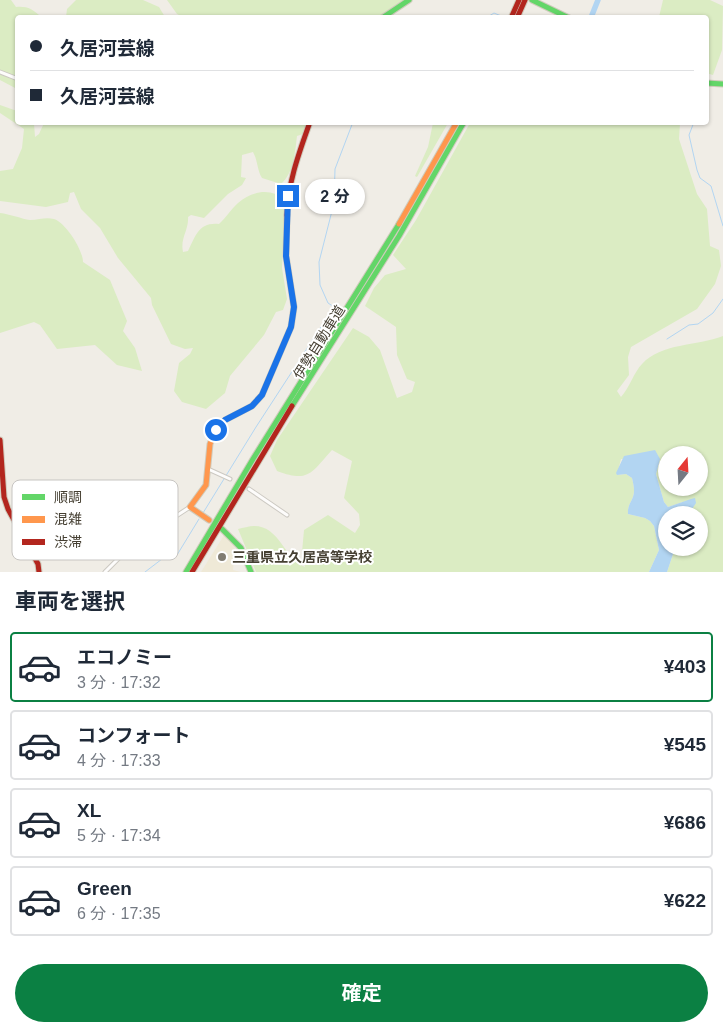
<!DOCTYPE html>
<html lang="ja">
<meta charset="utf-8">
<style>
body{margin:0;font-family:Arial,"Noto Sans JP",sans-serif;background:#f6f6f7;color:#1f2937;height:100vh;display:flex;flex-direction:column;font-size:19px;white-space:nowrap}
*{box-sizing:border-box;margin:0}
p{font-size:16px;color:#747a83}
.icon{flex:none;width:28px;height:28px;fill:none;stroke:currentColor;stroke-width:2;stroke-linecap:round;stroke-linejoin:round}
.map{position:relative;height:572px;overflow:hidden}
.side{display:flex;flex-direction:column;background:#fff;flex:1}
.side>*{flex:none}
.guide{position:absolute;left:15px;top:15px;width:694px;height:110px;border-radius:5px;box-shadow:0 1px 4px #0004;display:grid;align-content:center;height:110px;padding:0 15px;background:#fff}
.needle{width:32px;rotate:18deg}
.tools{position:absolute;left:658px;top:446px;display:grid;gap:10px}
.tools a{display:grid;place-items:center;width:50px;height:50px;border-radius:50%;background:#fff;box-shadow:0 1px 4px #0004;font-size:25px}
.end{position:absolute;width:22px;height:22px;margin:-11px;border:6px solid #1a73e8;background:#fff;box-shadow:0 0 0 2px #fff}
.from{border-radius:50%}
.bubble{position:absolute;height:35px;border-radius:18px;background:#fff;box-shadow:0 1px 4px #0004;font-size:16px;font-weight:700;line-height:35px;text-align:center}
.guide b{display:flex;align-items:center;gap:18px;height:48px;font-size:19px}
.guide b+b{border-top:1px solid #e0e1e3}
.guide i{width:12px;height:12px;background:#1f2937}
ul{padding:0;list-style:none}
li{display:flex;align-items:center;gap:15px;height:70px;margin:0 10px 8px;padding:0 5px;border:2px solid #e0e1e3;border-radius:5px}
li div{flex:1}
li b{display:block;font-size:19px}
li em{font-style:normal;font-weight:700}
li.current{border-color:#0b8043}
li>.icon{width:45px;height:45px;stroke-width:1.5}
h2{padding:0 15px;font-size:22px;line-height:60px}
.action{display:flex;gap:10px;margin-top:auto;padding:10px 15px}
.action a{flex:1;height:58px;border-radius:30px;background:#0b8043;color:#fff;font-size:20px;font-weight:700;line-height:58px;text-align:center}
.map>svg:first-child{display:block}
</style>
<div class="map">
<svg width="723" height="572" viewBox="0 0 723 572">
<rect width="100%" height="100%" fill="#f0ede6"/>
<polygon fill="#efe9d7" points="226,532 235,543 233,570 241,572 201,572"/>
<g fill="#dbecc3" fill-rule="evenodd">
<path d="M0 0H11L16 7C27 6 33 9 41 17L18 18 17 89 0 80Z"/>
<polygon points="76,0 143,0 159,7 165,17 66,17 67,9"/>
<polygon points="167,0 404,0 398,6 375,18 183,17 177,14"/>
<polygon points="663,0 710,0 723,6 722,50 713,75 706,73 706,18 659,17"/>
<path d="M0 105 17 111 18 122 34 123 35 137 39 134 44 123H307L303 134 297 136C295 152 294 173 281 184L262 178C257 170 258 161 253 152L242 155 241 177 246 178 242 185 228 194 204 218 191 215 188 217C189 230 180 238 183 252L188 251C196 235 199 222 219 224 226 218 231 209 238 203 252 191 272 187 285 201L282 268 287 299 283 310 276 312 264 335 230 376 225 393 206 409 182 402 174 391 179 363 190 354 193 348 185 349 171 344 152 305 151 298 118 258 100 228 81 209 74 192 70 193 68 202 46 207 0 201V171L13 169 22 148 24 129 0 113Z"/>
<polygon points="433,123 448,123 417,177 415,176 428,147"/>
<path d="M470 123H680L679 139 697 194 707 209 710 246 719 250 721 266 715 284 697 309 631 347 628 357 629 375 617 391 621 397C630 387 634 372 642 364 661 343 697 346 723 336V572H667L675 548H699V515H688L691 512 683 502 668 507 664 502 656 474 660 459H621L617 475 626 474 632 478C633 482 634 487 634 491 634 500 627 504 628 514L645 518 650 521 654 526 659 550 649 572H256L238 529C243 528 249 526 254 526 280 526 284 559 305 567L302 552 304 530 328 515 355 533 360 525 359 514 344 498 352 461 332 450C311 473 309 483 277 471L270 456 277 440 353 328 369 337 380 350 397 398 412 392 415 382 407 379 397 355 396 327 365 306 374 288 385 275 406 269 393 255 416 220ZM666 455H699V488H666Z"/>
<path d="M0 213C10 214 22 219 30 220 39 220 45 217 54 219 66 223 83 250 83 262L110 280 127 321 123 331 135 348 142 371 117 365 95 345 57 349 40 325 34 322 0 333Z"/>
</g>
<path fill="#b2d5f2" d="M655 450 660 459 656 474 664 502 668 507 691 499 695 498 696 503 688 515H666V548H675L667 572H649L659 550 654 526 650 521 645 518 628 514C627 504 634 500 634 491 634 487 633 482 632 478L626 474 617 475 616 473 624 456Z"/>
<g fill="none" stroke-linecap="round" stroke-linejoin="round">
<g stroke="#b2d5f2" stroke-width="1">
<polyline points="486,18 494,13 506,18"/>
<polyline points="694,122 689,135 697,170 700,178 711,186 723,226"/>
<polyline points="667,339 689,325 698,324 713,313 723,299"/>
<polyline points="203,513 256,427 334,307 328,303 320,285 319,262 334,203 335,169 353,122"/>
<polyline points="145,572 162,559 177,555 199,519"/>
</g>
<polyline stroke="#b2d5f2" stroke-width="5.5" points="592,15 598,0"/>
<defs>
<g id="street">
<polyline points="0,72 18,79"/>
<polyline points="208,469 230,479"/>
<polyline points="249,489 287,515"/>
<polyline points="105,572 132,545 190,507"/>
</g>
<g id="fast">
<polyline points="532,0 569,18"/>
<polyline points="382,18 409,0"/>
<polyline points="706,83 723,84"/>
<polyline points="292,406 399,236 464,122"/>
<polyline points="222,529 241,548 251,572"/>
<polyline points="186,572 253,459 399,224"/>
</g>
<g id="slow">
<polyline points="399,224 457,122"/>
<polyline points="209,520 190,507 206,485 210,444 215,432 225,420 252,406 262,395 291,327 294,307 286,256 287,215"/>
</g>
<g id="jam">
<polyline points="511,18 519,0"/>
<polyline points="517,18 525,0"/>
<path d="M287 215C288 182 299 153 310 122"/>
<polyline points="0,440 4,497 8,509 38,564 39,572"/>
<polyline points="192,572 292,406"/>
</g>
</defs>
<use href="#street" stroke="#ccc9c2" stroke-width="5"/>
<use href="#fast" stroke="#d0cbbc" stroke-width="7"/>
<use href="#slow" stroke="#d0cbbc" stroke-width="7"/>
<use href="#jam" stroke="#d0cbbc" stroke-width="7"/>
<use href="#street" stroke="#fdfcfb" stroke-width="3"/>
<use href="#fast" stroke="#63d668" stroke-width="5"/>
<use href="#slow" stroke="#ff974d" stroke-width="5"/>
<use href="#jam" stroke="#b3261e" stroke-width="5"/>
</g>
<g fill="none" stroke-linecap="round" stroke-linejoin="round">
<polyline stroke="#1a73e8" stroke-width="6" points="216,430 225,420 252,406 262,395 291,327 294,307 286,256 288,196"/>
</g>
<circle fill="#817c71" stroke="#fff" stroke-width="2" cx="222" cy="557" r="5"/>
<g text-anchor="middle" stroke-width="4" stroke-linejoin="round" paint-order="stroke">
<g font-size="14" fill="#453f32" stroke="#fff">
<text transform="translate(319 342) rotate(-58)" y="5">伊勢自動車道</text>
</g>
<g font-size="14" font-weight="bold" fill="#453f32" stroke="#fff" text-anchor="start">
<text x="232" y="562">三重県立久居高等学校</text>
</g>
</g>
<rect x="12" y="480" width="166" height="80" rx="8" fill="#fff" stroke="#c7c5c2" stroke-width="1"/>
<rect x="22" y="494" width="23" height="6" fill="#63d668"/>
<rect x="22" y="516" width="23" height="7" fill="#ff974d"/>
<rect x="22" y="539" width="23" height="6" fill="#b3261e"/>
<g font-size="14" fill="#453f32">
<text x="54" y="502">順調</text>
<text x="54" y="524">混雑</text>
<text x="54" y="547">渋滞</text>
</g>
</svg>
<div class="tools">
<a><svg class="needle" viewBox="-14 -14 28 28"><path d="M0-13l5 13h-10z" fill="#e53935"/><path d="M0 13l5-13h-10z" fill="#747a83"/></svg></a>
<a><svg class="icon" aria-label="layers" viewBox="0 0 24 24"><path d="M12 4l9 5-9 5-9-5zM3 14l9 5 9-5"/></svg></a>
</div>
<i class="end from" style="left:216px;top:430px"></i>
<i class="end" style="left:288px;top:196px"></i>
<div class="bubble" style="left:305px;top:179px;width:60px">2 分</div>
<div class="guide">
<b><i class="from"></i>久居河芸線</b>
<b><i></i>久居河芸線</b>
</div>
</div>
<section class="side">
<h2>車両を選択</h2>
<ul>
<li class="current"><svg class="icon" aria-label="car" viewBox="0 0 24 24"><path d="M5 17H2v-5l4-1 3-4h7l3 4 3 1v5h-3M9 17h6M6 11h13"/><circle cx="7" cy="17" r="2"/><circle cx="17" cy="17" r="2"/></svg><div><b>エコノミー</b><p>3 分 · 17:32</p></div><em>¥403</em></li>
<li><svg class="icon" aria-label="car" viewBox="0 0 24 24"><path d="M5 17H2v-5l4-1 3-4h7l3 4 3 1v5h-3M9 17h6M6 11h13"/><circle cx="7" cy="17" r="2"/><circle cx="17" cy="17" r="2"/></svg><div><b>コンフォート</b><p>4 分 · 17:33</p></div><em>¥545</em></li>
<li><svg class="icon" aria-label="car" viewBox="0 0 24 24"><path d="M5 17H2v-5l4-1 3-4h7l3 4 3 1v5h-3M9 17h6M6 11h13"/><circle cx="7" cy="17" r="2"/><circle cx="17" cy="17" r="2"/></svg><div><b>XL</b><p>5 分 · 17:34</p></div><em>¥686</em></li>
<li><svg class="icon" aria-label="car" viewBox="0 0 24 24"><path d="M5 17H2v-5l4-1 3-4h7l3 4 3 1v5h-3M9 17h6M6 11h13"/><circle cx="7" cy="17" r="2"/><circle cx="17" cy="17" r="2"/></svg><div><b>Green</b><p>6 分 · 17:35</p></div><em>¥622</em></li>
</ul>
<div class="action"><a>確定</a></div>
</section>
